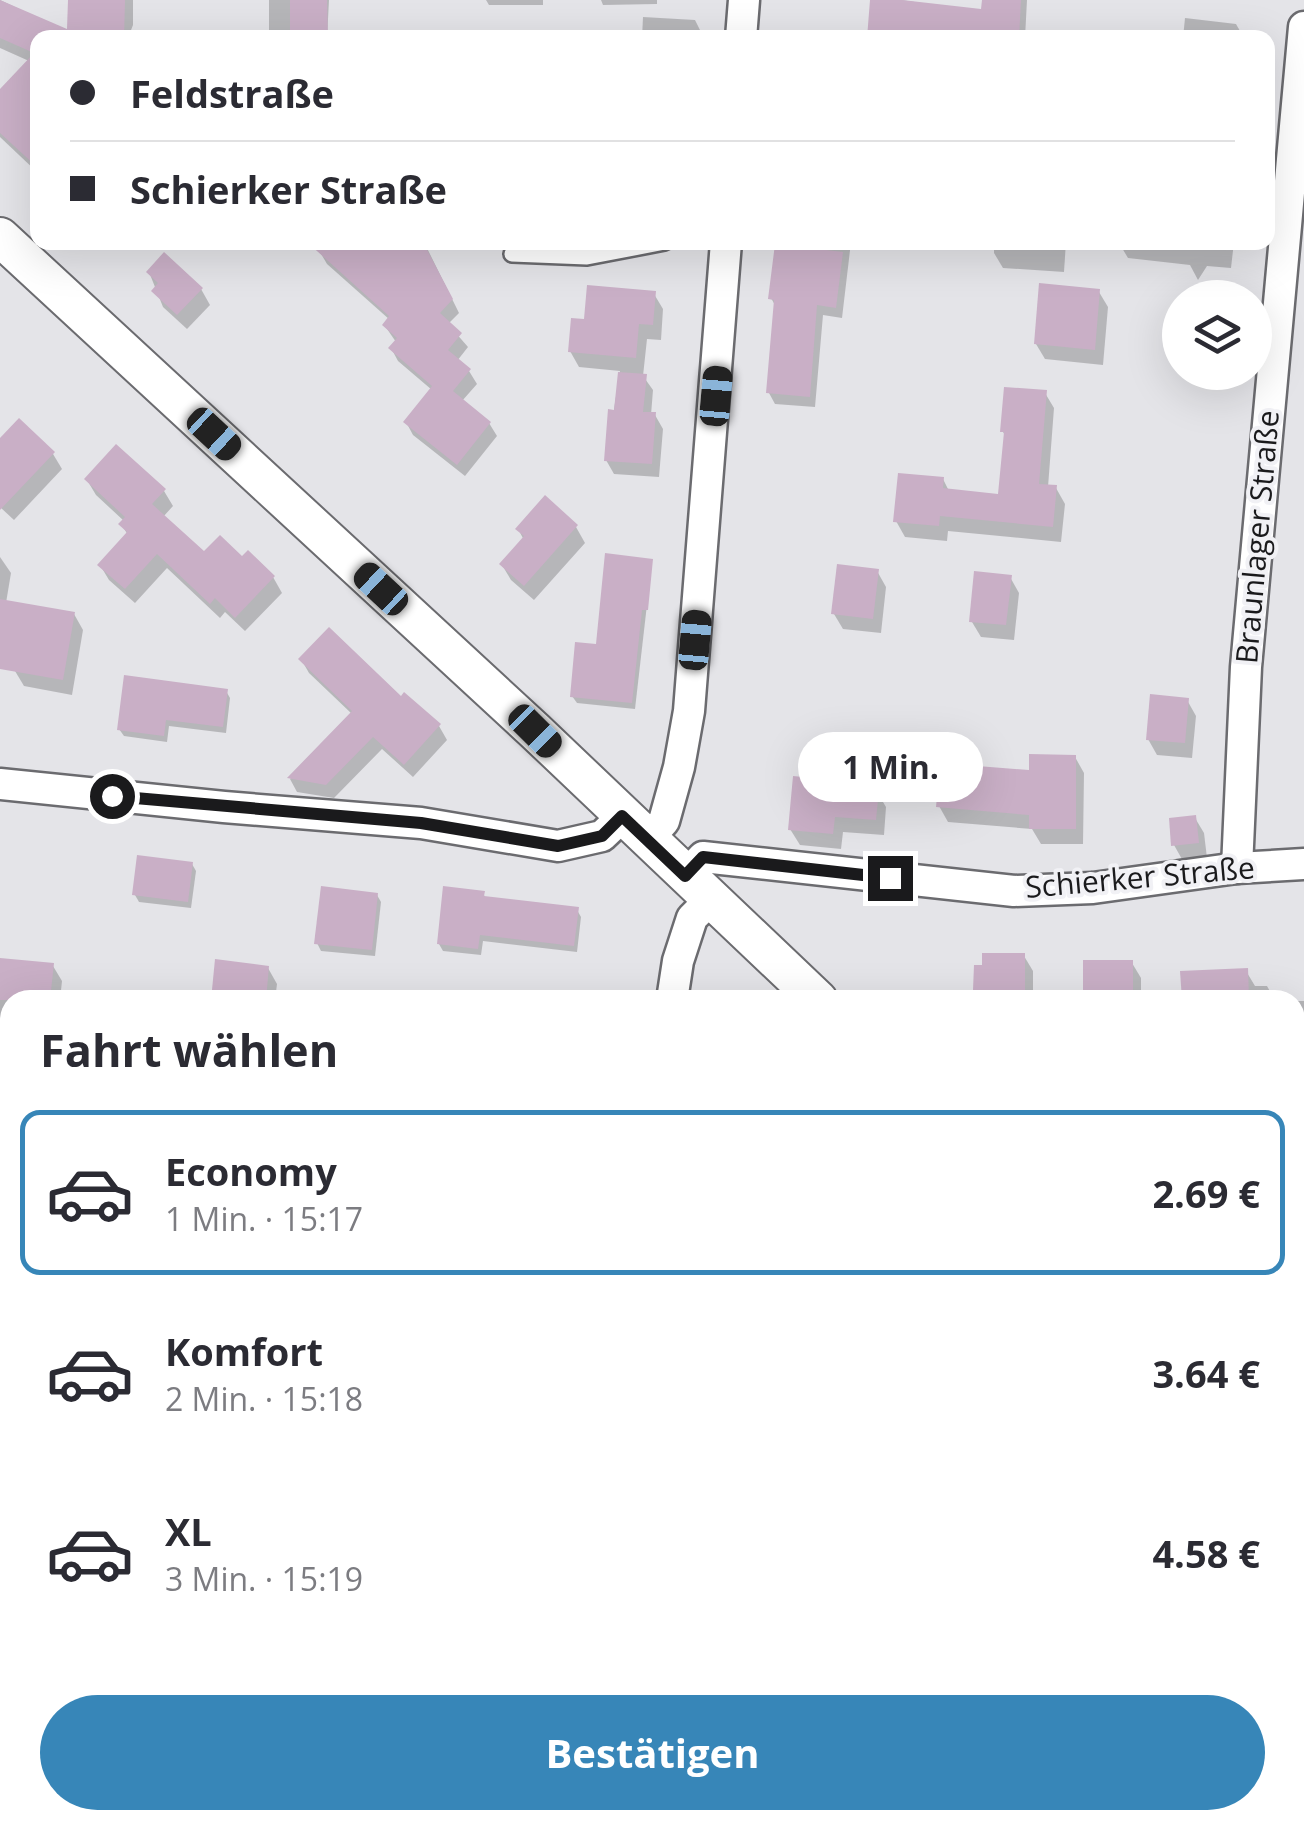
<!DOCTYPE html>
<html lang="de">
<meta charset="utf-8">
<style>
body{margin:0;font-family:"Open Sans",sans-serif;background:#f2f2f3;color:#2b2b33;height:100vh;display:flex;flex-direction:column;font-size:38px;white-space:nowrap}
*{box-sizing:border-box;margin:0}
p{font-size:32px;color:#7c7c81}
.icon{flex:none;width:55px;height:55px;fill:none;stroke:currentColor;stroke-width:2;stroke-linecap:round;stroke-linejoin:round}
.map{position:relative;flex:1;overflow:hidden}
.details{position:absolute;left:0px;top:990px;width:1305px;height:840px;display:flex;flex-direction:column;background:#fff;border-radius:30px 30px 0 0;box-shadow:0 10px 40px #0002}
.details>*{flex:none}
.top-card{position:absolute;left:30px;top:30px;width:1245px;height:220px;border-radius:20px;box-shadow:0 10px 40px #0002;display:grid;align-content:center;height:220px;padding:0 40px;background:#fff}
.controls{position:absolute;left:1162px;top:280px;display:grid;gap:20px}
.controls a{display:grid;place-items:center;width:110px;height:110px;border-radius:50%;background:#fff;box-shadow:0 10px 40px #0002;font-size:50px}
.end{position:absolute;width:45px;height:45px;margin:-22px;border:12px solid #1a1a1c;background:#fff;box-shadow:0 0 0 5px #fff}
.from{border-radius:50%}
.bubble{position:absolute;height:70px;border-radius:35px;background:#fff;box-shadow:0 10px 40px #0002;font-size:32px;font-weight:700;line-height:70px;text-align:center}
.car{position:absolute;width:30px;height:60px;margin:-30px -15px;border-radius:12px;box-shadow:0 0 8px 2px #0007;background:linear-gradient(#222 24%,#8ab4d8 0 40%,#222 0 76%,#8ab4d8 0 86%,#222 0)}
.top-card b{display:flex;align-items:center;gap:35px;height:95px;font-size:38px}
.top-card b+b{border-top:2px solid #e1e1e2}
.top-card i{width:25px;height:25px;background:#2b2b33}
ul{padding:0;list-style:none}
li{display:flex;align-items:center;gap:30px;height:165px;margin:0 20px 15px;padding:0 20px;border:5px solid transparent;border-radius:20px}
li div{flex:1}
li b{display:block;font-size:38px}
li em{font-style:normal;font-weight:700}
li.current{border-color:#3786b8}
li>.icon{width:90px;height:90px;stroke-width:1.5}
h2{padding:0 40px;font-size:45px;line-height:120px}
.button{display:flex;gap:20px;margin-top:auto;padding:20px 40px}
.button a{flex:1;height:115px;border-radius:60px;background:#3786b8;color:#fff;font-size:40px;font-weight:700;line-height:115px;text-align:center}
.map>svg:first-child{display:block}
</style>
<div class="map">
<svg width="1304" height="1830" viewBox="0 0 1304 1830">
<rect width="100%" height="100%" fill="#e4e4e8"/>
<g fill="#0003">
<polygon points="0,0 70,33 70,0 133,0 133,25 128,38 38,38 38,65 0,48"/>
<polygon points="269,0 329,0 327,38 180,38 180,31 269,31"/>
<polygon points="486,0 543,0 543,5 489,5"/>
<polygon points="601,0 657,0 657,4 603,5"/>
<polygon points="873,0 901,0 983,12 984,0 1027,0 1025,38 869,38"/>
<polygon points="643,17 695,20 704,38 642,38"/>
<polygon points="1185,18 1236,24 1244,38 1183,38"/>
<polygon points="0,93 38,95 38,173 0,137"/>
<polygon points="329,242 424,242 459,313 448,324 468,347 457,361 469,371 477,384 462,401 489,423 497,436 465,476 413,435 406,422 432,390 398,361 391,348 396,342 385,326 390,320 327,264 320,252"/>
<polygon points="608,242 606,259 544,257 536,245 523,242"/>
<polygon points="818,242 851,242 842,318 823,315 815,407 775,404 769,393 776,307 771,298 817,252"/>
<polygon points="994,242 1066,242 1064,272 1003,268 994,253"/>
<polygon points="1234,242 1231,268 1207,266 1198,280 1190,265 1128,258 1119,243"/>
<polygon points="149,272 201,289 210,305 187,329 163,307"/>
<polygon points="1099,292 1108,307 1103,365 1045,359 1036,344"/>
<polygon points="654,294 663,309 661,340 647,339 643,376 653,390 651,415 655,415 663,429 659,477 614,474 606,460 620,371 579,367 570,351 586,322"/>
<polygon points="1045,393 1054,408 1048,487 1056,488 1065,504 1061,542 948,531 947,541 905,537 896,521 943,479 949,491 1000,496 1006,437 1003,432"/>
<polygon points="0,442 53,454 62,469 14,520 0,507"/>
<polygon points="87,480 164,491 173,506 163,517 204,555 242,559 273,577 282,593 245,631 225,612 220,618 167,568 135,603 109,580 100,565 128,535 121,524 124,521 96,495"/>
<polygon points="576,527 585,543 534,600 511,580 502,565 524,540 518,529"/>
<polygon points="0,557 11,573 6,603 0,602"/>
<polygon points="652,561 635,709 577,703 572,696 598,647"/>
<polygon points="877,571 886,587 881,633 843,629 834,614"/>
<polygon points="1010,577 1019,593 1014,640 981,637 972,622"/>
<polygon points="74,614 83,630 72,695 24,686 15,671"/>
<polygon points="301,659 401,700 439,726 447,740 413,777 382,749 334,798 297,792 290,779 352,714 309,673"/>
<polygon points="226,691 230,698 226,733 169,726 167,742 124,736 119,729"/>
<polygon points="1187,700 1196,716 1192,758 1157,755 1148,739"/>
<polygon points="1075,757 1084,773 1083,844 1041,844 1032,829 948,822 939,806"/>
<polygon points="832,782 835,788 877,792 886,807 884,835 843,832 841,849 800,845 790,829"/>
<polygon points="1195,818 1204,833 1207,858 1183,861 1174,845"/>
<polygon points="192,864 196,871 191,908 139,902 135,895"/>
<polygon points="483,893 486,899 577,910 581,917 577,952 483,941 481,955 443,951 439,944"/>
<polygon points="377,895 381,902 375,956 321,951 317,943"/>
<polygon points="1024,956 1033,971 1033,1000 982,1000 976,989"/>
<polygon points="1132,963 1141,978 1141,1000 1086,1000"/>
<polygon points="53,966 62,981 60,1000 10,1000 10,1032 7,1032 0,1020 0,995"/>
<polygon points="268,968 277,984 275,1000 213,1000"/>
<polygon points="1246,971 1255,986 1267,986 1275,1000 1190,1000"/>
<rect x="1295" y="1001" width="9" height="60"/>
<polygon points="1304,1212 1304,1346 1295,1341 1295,1223 1298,1224"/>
<polygon points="0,1314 10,1324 10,1343 0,1358"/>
<polygon points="1298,1575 1304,1578 1304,1639 1295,1634 1295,1581"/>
<polygon points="10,1587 10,1631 0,1617"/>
<polygon points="0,1757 10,1762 10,1799 0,1794"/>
<polygon points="173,1820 236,1820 230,1830 167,1830"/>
<polygon points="561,1820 600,1820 596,1830 575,1830"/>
<polygon points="1101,1820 1118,1820 1114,1828"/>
</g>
<g fill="#c9afc6">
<polygon points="0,0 67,29 68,0 125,0 124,38 38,38 38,168 0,133 0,89 34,53 0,38"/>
<polygon points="290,0 327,0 328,38 290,38"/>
<polygon points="870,0 902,0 981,9 982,0 1021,0 1019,38 928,33 928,38 867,38"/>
<polygon points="307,242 423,242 453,299 440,313 462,333 448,350 471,369 453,391 491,422 457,465 403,422 432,386 388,348 397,338 382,325 389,316"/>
<polygon points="775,244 843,252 836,308 817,305 810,397 766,393 774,300 768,299"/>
<polygon points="164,252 203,288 177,315 151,291 158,283 146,272"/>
<polygon points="1039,283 1100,289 1095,350 1034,344"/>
<polygon points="587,285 656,291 653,325 639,324 636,358 568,352 571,318 584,319"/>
<polygon points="618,372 647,374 643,412 656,412 652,464 604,461 608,409 614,410"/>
<polygon points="1004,387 1047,390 1039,484 1057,485 1053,527 940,516 939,526 893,522 898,473 944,477 943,488 998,494 1004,432 1000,432"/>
<polygon points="19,418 55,452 0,510 0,438"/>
<polygon points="116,444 166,489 152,504 204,551 220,535 242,556 248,550 275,576 235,618 215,598 210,604 157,554 125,589 97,565 127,532 118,524 125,517 84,479"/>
<polygon points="545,495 578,525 524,586 499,564 524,536 515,529"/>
<polygon points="605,553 653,559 648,610 642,610 632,703 570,697 575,642 596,644"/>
<polygon points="837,564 879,569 873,619 831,614"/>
<polygon points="974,571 1012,575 1006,625 969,622"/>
<polygon points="0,599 75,612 63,680 0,669"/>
<polygon points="329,627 401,696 404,692 441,724 404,765 373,737 326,785 287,778 352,711 298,659"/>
<polygon points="124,675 228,689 223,727 166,720 164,736 117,730"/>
<polygon points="1150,694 1189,698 1185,743 1146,740"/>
<polygon points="1029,754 1076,755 1076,829 1029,829 1029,815 936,807 940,763 1029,770"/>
<polygon points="793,776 833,780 833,785 879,789 876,820 835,817 833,834 788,830"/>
<polygon points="1196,815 1199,843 1171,846 1169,818"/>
<polygon points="137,855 193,862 188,902 132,895"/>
<polygon points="321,886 378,893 372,950 314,944"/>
<polygon points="443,886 485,891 484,896 579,907 574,946 480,935 478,949 437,944"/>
<polygon points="982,953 1025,953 1025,1000 981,1000 981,990 973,990 974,965 982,965"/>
<polygon points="0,958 54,963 50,1000 0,1000"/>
<polygon points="215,959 269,966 266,1000 211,1000"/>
<rect x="1083" y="960" width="50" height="40"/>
<polygon points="1248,968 1249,1000 1182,1000 1180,971"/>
</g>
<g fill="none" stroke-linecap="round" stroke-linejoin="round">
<defs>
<g id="service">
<polyline points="512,254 587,257 665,242"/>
<polyline points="637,1830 641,1820"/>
<polyline points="918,1830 923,1820"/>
</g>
<g id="minor">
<polyline points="741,38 744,0"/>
<polyline points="0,784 224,807 421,823 558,846 602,836 623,816"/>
<polyline points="648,839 664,821 679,767 689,711 726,242"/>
<polyline points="1237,868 1246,667 1304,27"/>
<polyline points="685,876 703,857 1014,891 1093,888 1237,868 1304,864"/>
<polyline points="672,1000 678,961 692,918 711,899"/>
<polyline points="0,1485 10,1489"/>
<polyline points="83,1830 90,1820"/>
</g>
<g id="tertiary">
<polyline points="0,237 535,731 818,1000"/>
<polyline points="1295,1435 1304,1443"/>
</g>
</defs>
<use href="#service" stroke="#6b6b6f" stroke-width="20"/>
<use href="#minor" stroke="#6b6b6f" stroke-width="35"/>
<use href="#tertiary" stroke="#6b6b6f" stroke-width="42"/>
<use href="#service" stroke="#fff" stroke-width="15"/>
<use href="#minor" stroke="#fff" stroke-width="30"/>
<use href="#tertiary" stroke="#fff" stroke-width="38"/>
</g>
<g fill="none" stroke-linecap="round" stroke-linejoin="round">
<polyline stroke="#1a1a1c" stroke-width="12" points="112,796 421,823 558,846 602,836 622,816 685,876 703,857 890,878"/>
</g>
<g text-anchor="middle" stroke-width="8" stroke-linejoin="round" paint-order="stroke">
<g font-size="30" fill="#1a1a1c" stroke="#f1f1f5">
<text transform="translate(1258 537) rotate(-85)" y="10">Braunlager Straße</text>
<text transform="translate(1140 878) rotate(-5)" y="10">Schierker Straße</text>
</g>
</g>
</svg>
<div class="controls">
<a><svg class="icon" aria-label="layers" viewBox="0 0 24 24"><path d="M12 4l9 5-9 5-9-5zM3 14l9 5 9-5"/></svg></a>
</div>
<i class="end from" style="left:112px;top:796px"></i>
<i class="end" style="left:890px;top:878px"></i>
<div class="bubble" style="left:798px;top:732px;width:185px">1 Min.</div>
<i class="car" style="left:716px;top:396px;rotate:5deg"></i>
<i class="car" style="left:214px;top:434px;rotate:133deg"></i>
<i class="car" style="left:381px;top:589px;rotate:313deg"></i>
<i class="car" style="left:695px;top:640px;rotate:5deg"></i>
<i class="car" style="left:535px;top:731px;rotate:135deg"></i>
<div class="top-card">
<b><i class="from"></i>Feldstraße</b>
<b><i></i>Schierker Straße</b>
</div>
<section class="details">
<h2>Fahrt wählen</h2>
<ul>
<li class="current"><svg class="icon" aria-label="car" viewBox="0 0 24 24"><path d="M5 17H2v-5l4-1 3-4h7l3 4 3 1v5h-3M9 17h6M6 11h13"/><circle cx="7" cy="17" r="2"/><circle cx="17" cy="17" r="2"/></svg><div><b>Economy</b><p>1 Min. · 15:17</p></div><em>2.69 €</em></li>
<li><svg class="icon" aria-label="car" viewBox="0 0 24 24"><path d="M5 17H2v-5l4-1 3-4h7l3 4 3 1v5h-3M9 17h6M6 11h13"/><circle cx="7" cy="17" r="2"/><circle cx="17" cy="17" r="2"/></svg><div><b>Komfort</b><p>2 Min. · 15:18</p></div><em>3.64 €</em></li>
<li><svg class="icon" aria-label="car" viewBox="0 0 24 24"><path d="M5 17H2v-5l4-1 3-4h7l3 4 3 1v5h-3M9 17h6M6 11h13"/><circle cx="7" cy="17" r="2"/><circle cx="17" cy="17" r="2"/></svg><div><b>XL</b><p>3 Min. · 15:19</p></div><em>4.58 €</em></li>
</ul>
<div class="button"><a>Bestätigen</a></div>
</section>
</div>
